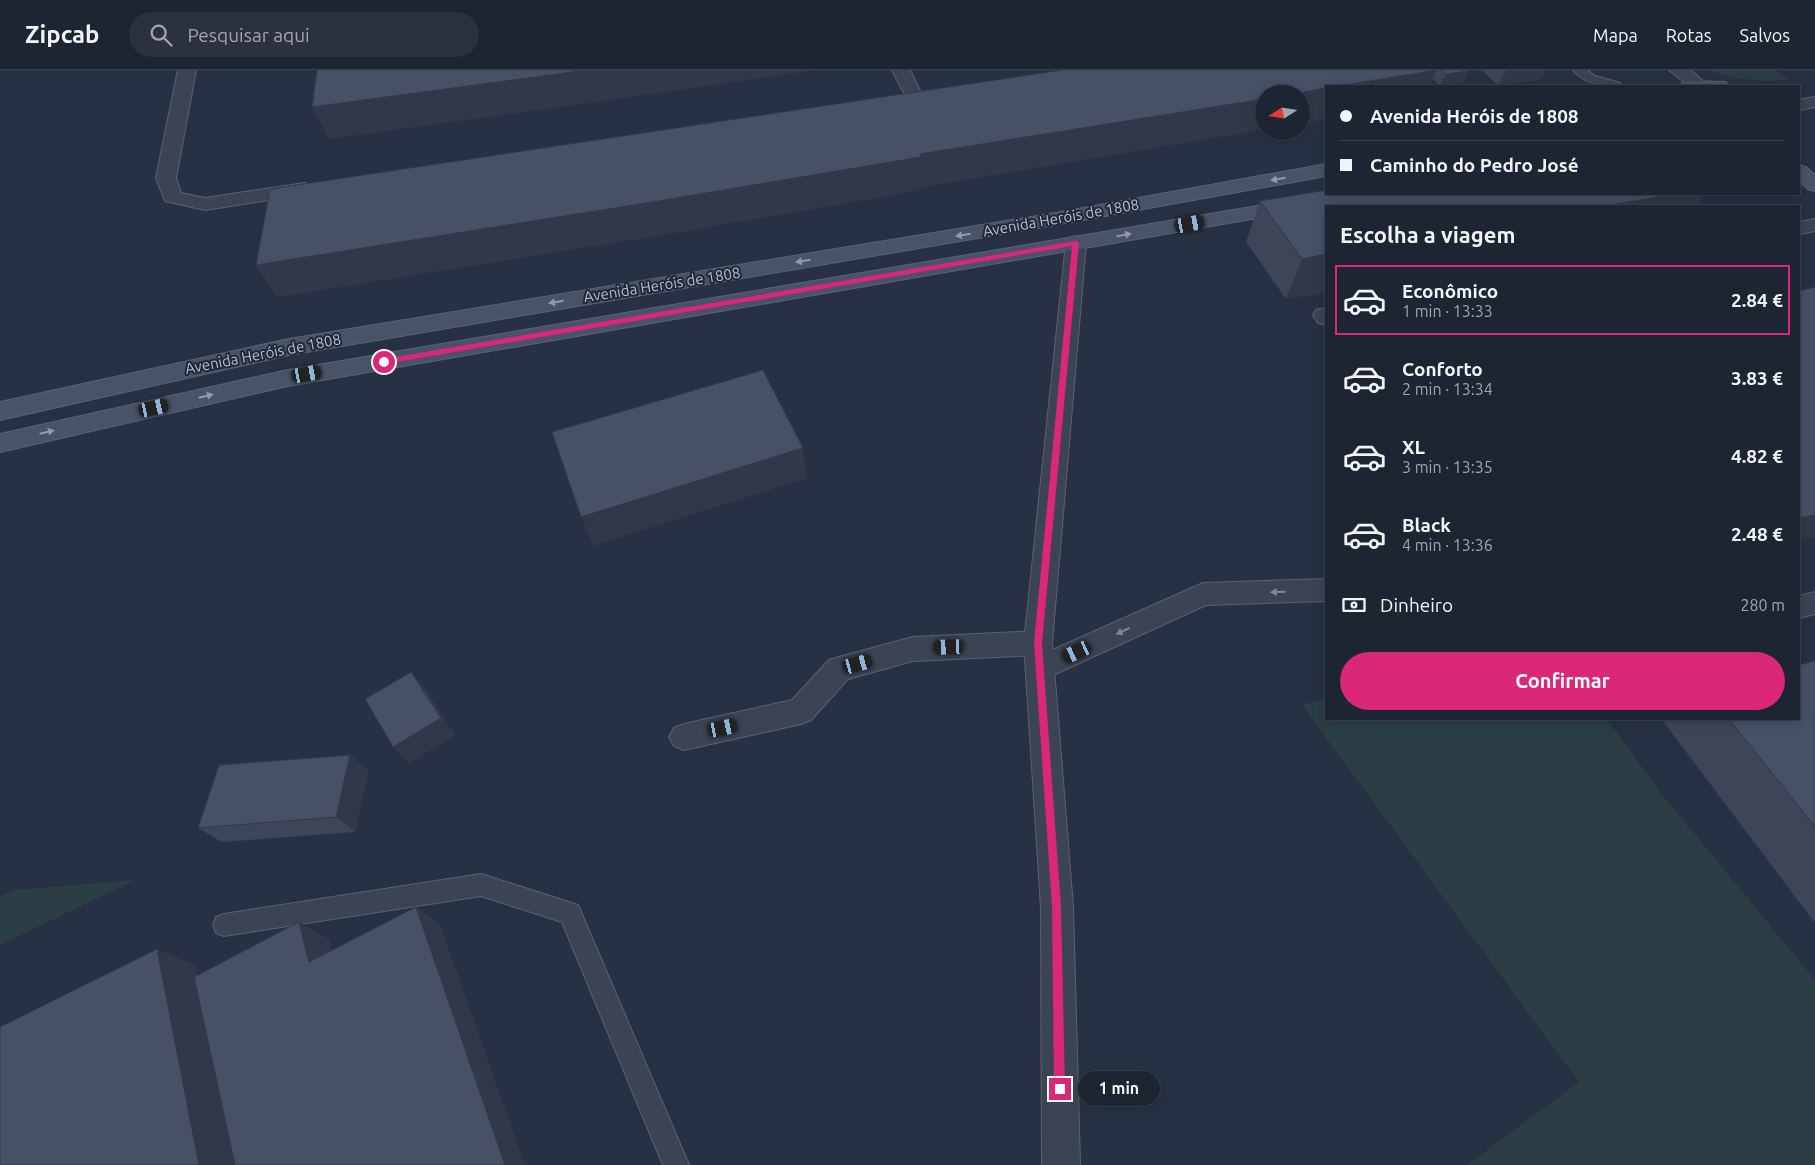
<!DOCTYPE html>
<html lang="pt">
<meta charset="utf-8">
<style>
body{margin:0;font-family:Ubuntu,sans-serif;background:#2b313e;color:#f1f3f6;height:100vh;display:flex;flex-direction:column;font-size:19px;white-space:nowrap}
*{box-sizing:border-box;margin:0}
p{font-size:16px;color:#a1a5ac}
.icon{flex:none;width:28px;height:28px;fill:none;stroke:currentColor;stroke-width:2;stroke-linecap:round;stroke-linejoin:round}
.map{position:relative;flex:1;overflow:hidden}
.panel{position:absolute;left:1325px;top:135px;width:475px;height:515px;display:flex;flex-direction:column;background:#1e2532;border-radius:0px;box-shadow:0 2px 12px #0003,0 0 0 1px #3c424d}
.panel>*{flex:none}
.top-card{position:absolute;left:1325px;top:15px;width:475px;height:110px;border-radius:0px;box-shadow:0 2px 12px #0003,0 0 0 1px #3c424d;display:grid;align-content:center;height:110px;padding:0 15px;background:#1e2532}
.needle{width:32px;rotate:258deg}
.buttons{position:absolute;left:1255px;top:15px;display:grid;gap:10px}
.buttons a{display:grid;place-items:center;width:55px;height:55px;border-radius:50%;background:#1e2532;box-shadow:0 2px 12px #0003,0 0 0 1px #3c424d;font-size:25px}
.end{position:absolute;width:22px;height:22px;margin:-11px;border:6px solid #db2777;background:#fff;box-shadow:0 0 0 2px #fff}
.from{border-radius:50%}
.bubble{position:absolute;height:35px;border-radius:18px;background:#1e2532;box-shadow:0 2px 12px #0003,0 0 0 1px #3c424d;font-size:16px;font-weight:600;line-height:35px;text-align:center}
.car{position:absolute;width:15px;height:30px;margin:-15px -8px;border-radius:6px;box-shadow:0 0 4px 1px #0007;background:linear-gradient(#222 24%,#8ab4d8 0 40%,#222 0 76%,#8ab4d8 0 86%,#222 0)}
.top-card b{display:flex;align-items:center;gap:18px;height:48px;font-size:19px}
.top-card b+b{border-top:1px solid #3c424d}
.top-card i{width:12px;height:12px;background:#f1f3f6}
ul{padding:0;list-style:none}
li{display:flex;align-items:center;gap:15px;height:70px;margin:0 10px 8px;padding:0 5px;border:2px solid transparent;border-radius:0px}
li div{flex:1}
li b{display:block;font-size:19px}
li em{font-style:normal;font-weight:600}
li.current{border-color:#db2777}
li>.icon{width:45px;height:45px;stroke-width:1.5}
h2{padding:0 15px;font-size:22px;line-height:60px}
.pay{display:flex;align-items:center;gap:12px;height:55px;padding:0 15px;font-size:19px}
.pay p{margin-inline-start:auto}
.action{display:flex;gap:10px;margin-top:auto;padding:10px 15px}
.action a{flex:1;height:58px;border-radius:30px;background:#db2777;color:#fff;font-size:20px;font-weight:600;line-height:58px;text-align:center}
header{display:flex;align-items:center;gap:30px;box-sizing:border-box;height:70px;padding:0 25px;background:#1e2532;border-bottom:1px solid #3c424d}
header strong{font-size:24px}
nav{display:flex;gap:28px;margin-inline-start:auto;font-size:18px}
.search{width:350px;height:45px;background:#2b313e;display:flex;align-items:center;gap:12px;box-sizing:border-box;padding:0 18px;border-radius:28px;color:#a1a5ac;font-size:19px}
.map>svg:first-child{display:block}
</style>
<header>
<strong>Zipcab</strong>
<div class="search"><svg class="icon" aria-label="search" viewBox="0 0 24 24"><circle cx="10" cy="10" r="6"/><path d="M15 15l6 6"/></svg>Pesquisar aqui</div>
<nav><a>Mapa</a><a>Rotas</a><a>Salvos</a></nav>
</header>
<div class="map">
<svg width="1815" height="1095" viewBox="0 0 1815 1095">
<rect width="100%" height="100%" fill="#283143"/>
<g fill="#2a3e44">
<path d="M1709 0H1775L1789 10C1759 12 1737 11 1709 0Z"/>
<polygon points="1326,628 1326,649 1607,649 1661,723 1815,910 1815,1095 1467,1095 1579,1012 1302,635"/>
<polygon points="135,810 0,875 0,826 14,820"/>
</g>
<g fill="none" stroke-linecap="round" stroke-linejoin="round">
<defs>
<g id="service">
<path d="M1573 0H1587L1595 6 1620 13 1622 16C1604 17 1585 15 1573 0Z"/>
<polygon points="481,804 578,835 689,1095 663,1095 562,852 481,826 224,866 216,863 213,855 216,847 224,844"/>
</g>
<g id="minor">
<polygon points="178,0 196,0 176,108 181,123 205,128 305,113 312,115 315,119 312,123 205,140 165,131 156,108"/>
<polygon points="892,0 910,0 924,29 921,33 915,34 909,33"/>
<polygon points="1815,27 1815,37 1799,40 1799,30"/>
<polygon points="1815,149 1815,161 1799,164 1799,152"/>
<polygon points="1326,238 1326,255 1318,253 1313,245 1316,240"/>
<polygon points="1326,509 1326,531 1206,535 1040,611 1030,608 1026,599 1030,590 1203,513"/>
<polygon points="1815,522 1815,544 1799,548 1799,526"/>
<polygon points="1038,561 1048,565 1052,573 1048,581 1038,585 913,591 848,609 811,650 801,654 684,680 674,676 669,667 674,658 684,654 792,630 829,590 839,587 913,567"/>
</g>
<g id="tertiary">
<polygon points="1669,0 1690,0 1708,15 1689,16"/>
<polygon points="1076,166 1083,168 1086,173 1052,573 1073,837 1080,1095 1042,1095 1041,837 1024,573 1066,173 1069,168"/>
</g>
<g id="secondary">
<polygon points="1689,11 1726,12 1729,16 1680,16 1683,12"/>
<polygon points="1326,94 1326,106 1061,154 289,285 0,350 0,332 289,269 1061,142"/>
<polygon points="1799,95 1806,97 1815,105 1815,121 1808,119 1799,111"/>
<polygon points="1328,124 1372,124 1369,128 1362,130 288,316 0,382 0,364 288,300"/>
</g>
</defs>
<use href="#service" stroke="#5b6170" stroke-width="2"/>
<use href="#minor" stroke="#5b6170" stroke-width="2"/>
<use href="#tertiary" stroke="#5b6170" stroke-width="2"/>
<use href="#secondary" stroke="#5b6170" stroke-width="2"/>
<use href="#service" fill="#3c4353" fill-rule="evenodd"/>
<use href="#minor" fill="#3c4353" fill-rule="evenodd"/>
<use href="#tertiary" fill="#3c4353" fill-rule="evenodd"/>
<use href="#secondary" fill="#4a5266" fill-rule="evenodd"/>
</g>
<g fill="#3d4557">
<polygon points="1062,0 1467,0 1468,1 1463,13 1440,16 1433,9 1430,16 1326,49 1301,53 1301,24 1264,24 1264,59 921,117 921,120 667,164 277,227 256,195"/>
<polygon points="1482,0 1546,0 1541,9 1498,16"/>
<polygon points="1326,124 1704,124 1695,136 1326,136 1326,222 1286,229 1246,172 1260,131"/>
<polygon points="1815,591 1815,853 1662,650 1665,649 1799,649"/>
<polygon points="350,685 368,701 355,762 222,772 198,758"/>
</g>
<g fill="#323847">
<polygon points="588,0 816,0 597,32 329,69 312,37"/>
<polygon points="1437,0 1430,16 1340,16"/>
<polygon points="1506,0 1546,0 1541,9 1498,16"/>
<polygon points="1468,1 1463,13 1440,16 1446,4"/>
<polygon points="1326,18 1326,49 1301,53 1301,24 1294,24"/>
<polygon points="1264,29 1264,59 921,117 921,120 667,164 277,227 256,195 920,84"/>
<polygon points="1677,124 1704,124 1695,136 1604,136"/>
<polygon points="1326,184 1326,222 1286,229 1302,189"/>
<polygon points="803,378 807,408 593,476 581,447"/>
<polygon points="1815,445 1815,467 1799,470 1799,448"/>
<polygon points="411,602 426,620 455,665 409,694 393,677"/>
<polygon points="350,685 368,701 355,762 336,747"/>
<polygon points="416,837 440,854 525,1095 505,1095"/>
<polygon points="299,852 329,869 339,907 309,892"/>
<polygon points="157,879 195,895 237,1095 199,1095"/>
</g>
<g fill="#475065" stroke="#323847">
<polygon points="317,0 588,0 312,37"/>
<polygon points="1062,0 1437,0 1340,16 1326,16 1326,18 1294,24 1264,24 1264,29 920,84 921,87 659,131 256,195 270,119"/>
<polygon points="1441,0 1467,0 1468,1 1446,4"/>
<polygon points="1326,120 1326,124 1677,124 1604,136 1326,136 1326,184 1302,189 1260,131"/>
<polygon points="1815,217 1815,445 1799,448 1799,221"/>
<polygon points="763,300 803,378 581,447 552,362"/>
<polygon points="1815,591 1815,757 1729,649 1799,649 1799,595"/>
<polygon points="411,602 441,648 393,677 365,629"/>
<polygon points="350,685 336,747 198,758 219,695"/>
<polygon points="416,837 505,1095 235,1095 194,907 299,852 309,892"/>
<polygon points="157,879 199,1095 0,1095 0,957"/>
</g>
<defs><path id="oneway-solid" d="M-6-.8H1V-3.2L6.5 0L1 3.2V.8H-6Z" transform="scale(1.25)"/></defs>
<g fill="#9399a8">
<use href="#oneway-solid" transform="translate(1278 109) rotate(170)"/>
<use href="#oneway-solid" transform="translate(963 165) rotate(171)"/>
<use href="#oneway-solid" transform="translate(1124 165) rotate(-10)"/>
<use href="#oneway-solid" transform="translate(803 191) rotate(171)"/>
<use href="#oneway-solid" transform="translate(556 232) rotate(171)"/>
<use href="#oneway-solid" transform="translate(206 326) rotate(-13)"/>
<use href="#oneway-solid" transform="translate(47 362) rotate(-13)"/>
</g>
<g fill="#818796">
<use href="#oneway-solid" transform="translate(1278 522) rotate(178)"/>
<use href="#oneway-solid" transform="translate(1123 561) rotate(155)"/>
</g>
<polygon fill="#db2777" points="1076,171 1079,173 1042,573 1061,837 1065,1019 1063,1023 1060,1024 1056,1023 1054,1019 1052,837 1034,573 1072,176 384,294 381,292 384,289"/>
<g text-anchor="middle" stroke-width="4" stroke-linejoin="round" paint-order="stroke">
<g font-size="15" fill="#babfcc" stroke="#212838">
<text transform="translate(1061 148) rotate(-10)" y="5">Avenida Heróis de 1808</text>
<text transform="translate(662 215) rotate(-9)" y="5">Avenida Heróis de 1808</text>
<text transform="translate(263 284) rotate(-11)" y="5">Avenida Heróis de 1808</text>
</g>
</g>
</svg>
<div class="buttons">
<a><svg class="needle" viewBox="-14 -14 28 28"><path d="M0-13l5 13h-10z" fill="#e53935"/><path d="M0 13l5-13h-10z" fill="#a1a5ac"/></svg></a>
</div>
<i class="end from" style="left:384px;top:292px"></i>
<i class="end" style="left:1060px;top:1019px"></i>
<div class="bubble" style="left:1078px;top:1001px;width:82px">1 min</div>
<i class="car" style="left:1190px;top:154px;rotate:80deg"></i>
<i class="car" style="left:307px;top:304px;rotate:80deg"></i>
<i class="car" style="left:154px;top:338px;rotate:77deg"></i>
<i class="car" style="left:949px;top:577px;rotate:268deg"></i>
<i class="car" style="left:1077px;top:582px;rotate:245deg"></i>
<i class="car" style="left:858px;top:594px;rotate:75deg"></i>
<i class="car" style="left:723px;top:658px;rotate:78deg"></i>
<div class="top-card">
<b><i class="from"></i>Avenida Heróis de 1808</b>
<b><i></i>Caminho do Pedro José</b>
</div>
<section class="panel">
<h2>Escolha a viagem</h2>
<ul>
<li class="current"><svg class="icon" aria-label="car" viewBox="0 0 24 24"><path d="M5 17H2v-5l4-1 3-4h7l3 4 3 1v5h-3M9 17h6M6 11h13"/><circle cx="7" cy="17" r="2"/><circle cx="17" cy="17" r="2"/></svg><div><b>Econômico</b><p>1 min · 13:33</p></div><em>2.84 €</em></li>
<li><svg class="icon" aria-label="car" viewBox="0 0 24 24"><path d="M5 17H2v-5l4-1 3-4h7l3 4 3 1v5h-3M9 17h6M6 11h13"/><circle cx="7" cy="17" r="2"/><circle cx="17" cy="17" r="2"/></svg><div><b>Conforto</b><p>2 min · 13:34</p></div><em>3.83 €</em></li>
<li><svg class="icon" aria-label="car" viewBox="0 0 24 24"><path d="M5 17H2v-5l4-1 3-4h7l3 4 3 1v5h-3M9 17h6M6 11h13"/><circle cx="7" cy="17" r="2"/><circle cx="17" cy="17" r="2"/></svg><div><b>XL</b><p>3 min · 13:35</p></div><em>4.82 €</em></li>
<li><svg class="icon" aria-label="car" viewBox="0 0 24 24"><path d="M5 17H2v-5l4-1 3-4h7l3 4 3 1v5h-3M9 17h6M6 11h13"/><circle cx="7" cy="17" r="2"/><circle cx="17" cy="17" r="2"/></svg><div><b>Black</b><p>4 min · 13:36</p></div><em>2.48 €</em></li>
</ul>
<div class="pay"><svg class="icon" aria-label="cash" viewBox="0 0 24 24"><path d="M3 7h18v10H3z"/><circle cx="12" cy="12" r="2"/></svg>Dinheiro<p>280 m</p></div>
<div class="action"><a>Confirmar</a></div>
</section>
</div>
